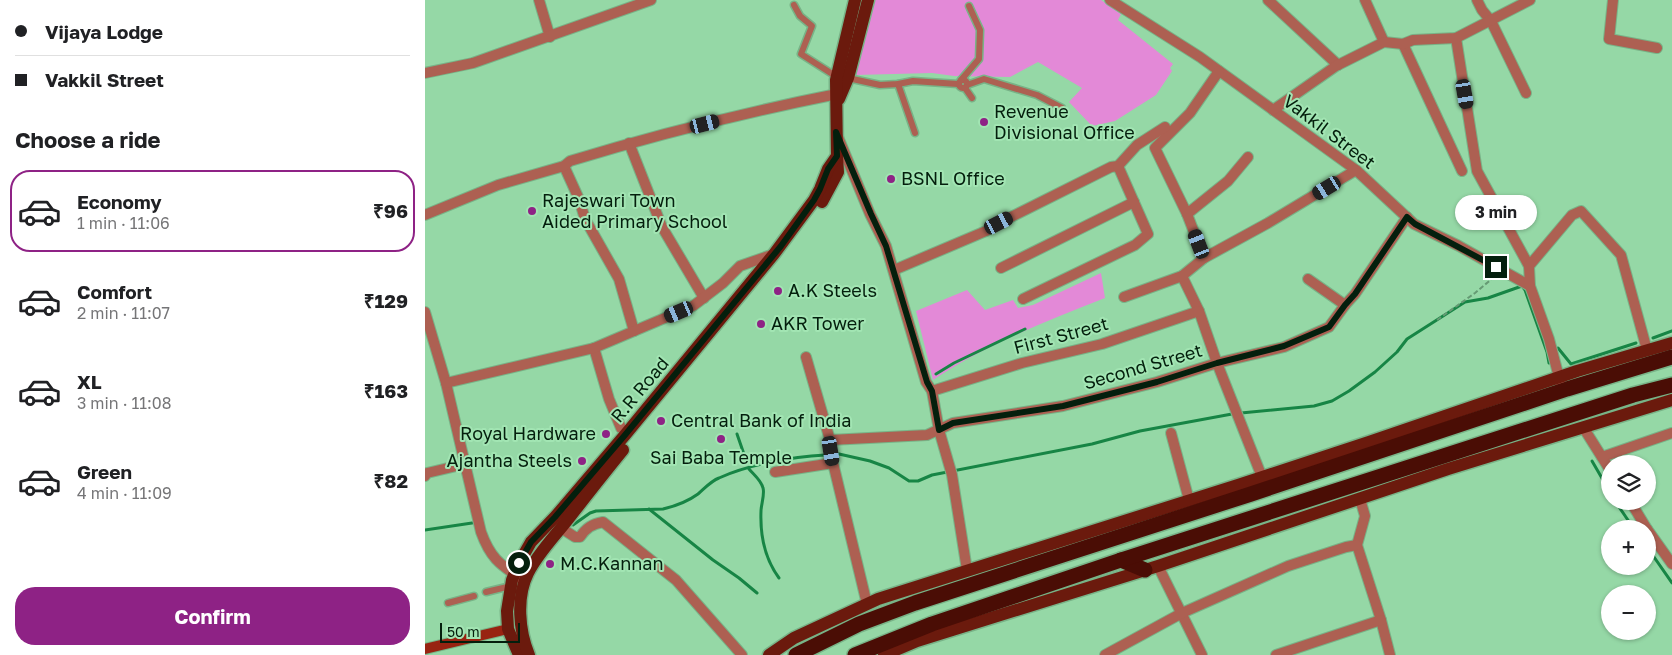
<!DOCTYPE html>
<meta charset="utf-8">
<style>
body{margin:0;font-family:"Golos Text",sans-serif;background:#f2f2f2;color:#202124;height:100vh;display:flex;flex-direction:column;font-size:19px;white-space:nowrap}
*{box-sizing:border-box;margin:0}
p{font-size:16px;color:#757577}
.icon{flex:none;width:28px;height:28px;fill:none;stroke:currentColor;stroke-width:2;stroke-linecap:round;stroke-linejoin:round}
.map{position:relative;flex:1;overflow:hidden}
.sheet{display:flex;flex-direction:column;background:#fff;width:425px}
.sheet>*{flex:none}
.guide{display:grid;align-content:center;height:110px;padding:0 15px;background:#fff}
.tools{position:absolute;left:1176px;top:455px;display:grid;gap:10px}
.tools a{display:grid;place-items:center;width:55px;height:55px;border-radius:50%;background:#fff;box-shadow:0 1px 4px #0004;font-size:25px}
.scale{position:absolute;left:15px;bottom:12px;width:80px;box-sizing:border-box;padding-left:5px;border:2px solid #041f0d;border-top:0;font-size:14px;line-height:18px;white-space:nowrap;color:#041f0d;-webkit-text-stroke:4px #a2e5b3;paint-order:stroke}
.end{position:absolute;width:22px;height:22px;margin:-11px;border:6px solid #041f0d;background:#fff;box-shadow:0 0 0 2px #fff}
.from{border-radius:50%}
.bubble{position:absolute;height:35px;border-radius:18px;background:#fff;box-shadow:0 1px 4px #0004;font-size:16px;font-weight:700;line-height:35px;text-align:center}
.car{position:absolute;width:15px;height:30px;margin:-15px -8px;border-radius:6px;box-shadow:0 0 4px 1px #0007;background:linear-gradient(#222 24%,#8ab4d8 0 40%,#222 0 76%,#8ab4d8 0 86%,#222 0)}
.guide b{display:flex;align-items:center;gap:18px;height:48px;font-size:19px}
.guide b+b{border-top:1px solid #e0e0e0}
.guide i{width:12px;height:12px;background:#202124}
ul{padding:0;list-style:none}
li{display:flex;align-items:center;gap:15px;height:82px;margin:0 10px 8px;padding:0 5px;border:2px solid transparent;border-radius:20px}
li div{flex:1}
li b{display:block;font-size:19px}
li em{font-style:normal;font-weight:700}
li.active{border-color:#8e2285}
li>.icon{width:45px;height:45px;stroke-width:1.5}
h2{padding:0 15px;font-size:22px;line-height:60px}
.action{display:flex;gap:10px;margin-top:auto;padding:10px 15px}
.action a{flex:1;height:58px;border-radius:20px;background:#8e2285;color:#fff;font-size:20px;font-weight:700;line-height:58px;text-align:center}
main{display:flex;flex:1;min-height:0}
.map>svg:first-child{display:block}
</style>
<main>
<section class="sheet">
<div class="guide">
<b><i class="from"></i>Vijaya Lodge</b>
<b><i></i>Vakkil Street</b>
</div>
<h2>Choose a ride</h2>
<ul>
<li class="active"><svg class="icon" aria-label="car" viewBox="0 0 24 24"><path d="M5 17H2v-5l4-1 3-4h7l3 4 3 1v5h-3M9 17h6M6 11h13"/><circle cx="7" cy="17" r="2"/><circle cx="17" cy="17" r="2"/></svg><div><b>Economy</b><p>1 min · 11:06</p></div><em>₹96</em></li>
<li><svg class="icon" aria-label="car" viewBox="0 0 24 24"><path d="M5 17H2v-5l4-1 3-4h7l3 4 3 1v5h-3M9 17h6M6 11h13"/><circle cx="7" cy="17" r="2"/><circle cx="17" cy="17" r="2"/></svg><div><b>Comfort</b><p>2 min · 11:07</p></div><em>₹129</em></li>
<li><svg class="icon" aria-label="car" viewBox="0 0 24 24"><path d="M5 17H2v-5l4-1 3-4h7l3 4 3 1v5h-3M9 17h6M6 11h13"/><circle cx="7" cy="17" r="2"/><circle cx="17" cy="17" r="2"/></svg><div><b>XL</b><p>3 min · 11:08</p></div><em>₹163</em></li>
<li><svg class="icon" aria-label="car" viewBox="0 0 24 24"><path d="M5 17H2v-5l4-1 3-4h7l3 4 3 1v5h-3M9 17h6M6 11h13"/><circle cx="7" cy="17" r="2"/><circle cx="17" cy="17" r="2"/></svg><div><b>Green</b><p>4 min · 11:09</p></div><em>₹82</em></li>
</ul>
<div class="action"><a>Confirm</a></div>
</section>
<div class="map">
<svg width="1247" height="655" viewBox="0 0 1247 655">
<rect width="100%" height="100%" fill="#95d8a6"/>
<g fill="#e389d7">
<polygon points="448,0 676,0 696,14 693,20 748,64 745,68 747,71 731,95 690,121 667,126 644,102 657,88 613,62 585,77 529,76 507,73 430,75"/>
<path d="M676 273 680 298C621 321 560 345 508 380L491 311 542 290 560 310 588 300 593 308 608 305Z"/>
</g>
<g fill="none" stroke-linecap="round" stroke-linejoin="round">
<g stroke="#178545" stroke-width="3">
<polyline points="1228,338 1247,331"/>
<polyline points="1133,348 1146,364 1211,343"/>
<polyline points="511,374 529,363 600,329"/>
<polyline points="816,413 889,406 907,401 924,391 950,372 972,352 982,339 1040,302 1063,298 1097,286 1100,290 1122,352 1124,363"/>
<polyline points="312,434 322,463"/>
<polyline points="414,454 445,461 464,468 484,481 493,481 507,475 667,444 715,431 807,414"/>
<polyline points="1167,461 1185,492"/>
<path d="M324 469C329 475 336 480 338 488 340 494 336 505 336 511 335 535 340 559 354 578"/>
<polyline points="1190,501 1209,529"/>
<polyline points="224,509 288,560 314,578 332,593"/>
<path d="M148 525 165 513 171 511 238 509C251 506 262 502 273 494 280 488 286 481 294 478 325 464 367 457 400 455"/>
<polyline points="0,530 47,523"/>
<polyline points="1222,547 1247,583"/>
</g>
<defs>
<g id="lane">
<polyline points="369,5 375,16 387,26 376,54 412,77"/>
<polyline points="423,78 455,85 473,84 488,81 533,84"/>
<circle cx="538" cy="84" r="4"/>
<polyline points="536,80 554,59 555,30 544,6"/>
<polyline points="473,84 490,133"/>
<polyline points="542,85 559,79 612,95 637,108"/>
<polyline points="540,88 547,98"/>
<polyline points="61,592 86,586"/>
<polyline points="23,603 49,596"/>
</g>
<g id="street">
<polyline points="114,0 125,37"/>
<polyline points="685,0 775,57 931,170 989,224 1034,246 1105,286"/>
<polyline points="843,0 913,65"/>
<polyline points="940,0 959,42"/>
<polyline points="1052,0 1057,10 1066,21 1101,93"/>
<polyline points="1188,0 1184,39 1232,48"/>
<polyline points="1031,38 1052,171 1104,266 1105,286 1124,339 1136,385"/>
<polyline points="978,44 1037,171"/>
<polyline points="0,73 48,63 226,0"/>
<polyline points="848,110 911,66 959,42 978,44 988,40 1031,38 1105,0"/>
<polyline points="413,137 445,214 461,246 501,382 507,391 514,430 527,475 542,570"/>
<polyline points="204,143 237,227 279,298"/>
<polyline points="139,166 154,199 160,219 194,279 209,331"/>
<polyline points="762,214 803,181 823,157"/>
<path d="M0 215 73 185 139 166 145 161C233 134 322 112 412 94"/>
<polyline points="779,258 762,214 730,148 765,113 794,71"/>
<polyline points="1104,266 1147,215 1156,211 1196,255 1222,350"/>
<polyline points="576,268 709,202"/>
<polyline points="469,270 561,231 574,223 686,167 693,166 712,145 740,127"/>
<polyline points="757,276 774,311 792,363 837,477"/>
<polyline points="883,279 920,305"/>
<polyline points="699,297 757,276 779,258 843,223 931,170"/>
<polyline points="598,299 710,245 723,234 693,166"/>
<path d="M0 312 21 383 56 532C65 557 74 564 95 578"/>
<polyline points="169,348 184,399 196,428"/>
<polyline points="381,357 405,440 408,463 442,604"/>
<polyline points="21,383 169,348 268,306 298,283 315,266 349,254"/>
<polyline points="507,391 597,363 677,344 774,311"/>
<polyline points="1158,427 1185,470"/>
<polyline points="746,433 764,500"/>
<polyline points="405,440 502,435 528,423 638,406 732,382 792,363 859,347 904,327 920,305 930,294 982,217"/>
<polyline points="1177,457 1247,433"/>
<polyline points="350,472 408,463"/>
<polyline points="0,476 2,473 40,464"/>
<polyline points="935,499 940,516 932,545 956,620 965,655"/>
<polyline points="1205,501 1222,529"/>
<path d="M136 528 150 537H155C161 528 167 524 178 522L251 580 317 655"/>
<polyline points="1222,529 1247,564"/>
<polyline points="733,566 777,655"/>
<polyline points="680,655 757,613 863,566 921,547 932,545"/>
<polyline points="851,655 956,620"/>
</g>
<polyline id="secondary" points="0,649 83,629"/>
<g id="primary">
<polyline points="414,99 423,78 443,0"/>
<polyline points="397,202 413,172 412,156"/>
<polyline points="94,655 83,629 82,611 87,580 94,563 106,542 130,517 200,435 349,254 389,200 395,189 403,169 412,156 411,80 430,0"/>
<path d="M104 655C94 631 91 597 103 573 113 553 130 536 144 518 162 495 180 472 198 450"/>
<polyline points="344,655 369,638 453,599 813,485 944,442 1152,371 1247,343"/>
<polyline points="459,655 492,641 733,566 1023,469 1247,400"/>
</g>
<g id="highway">
<polyline points="696,560 720,570"/>
<polyline points="371,655 434,624 490,603 826,494 1142,389 1247,357"/>
<polyline points="430,655 507,624 696,560 1208,395 1247,385"/>
</g>
</defs>
<use href="#lane" stroke="#78b387" stroke-width="9"/>
<use href="#street" stroke="#78b387" stroke-width="12"/>
<use href="#secondary" stroke="#78b387" stroke-width="12"/>
<use href="#primary" stroke="#78b387" stroke-width="15"/>
<use href="#highway" stroke="#78b387" stroke-width="18"/>
<polyline stroke="#659a73" stroke-width="2" stroke-dasharray="5 2.5" stroke-linecap="butt" points="1012,320 1050,293 1069,277"/>
<use href="#lane" stroke="#ad6052" stroke-width="6"/>
<use href="#street" stroke="#ad6052" stroke-width="10"/>
<use href="#secondary" stroke="#982311" stroke-width="10"/>
<use href="#primary" stroke="#6b1a0d" stroke-width="12"/>
<use href="#highway" stroke="#4a0d05" stroke-width="15"/>
</g>
<g fill="none" stroke-linecap="round" stroke-linejoin="round">
<polyline stroke="#041f0d" stroke-width="6" points="94,563 106,542 130,517 200,435 356,246 389,200 395,189 403,169 412,156 411,132 446,214 461,246 502,382 507,391 514,430 528,423 638,406 732,382 792,363 859,346 904,327 920,305 930,294 982,217 990,224 1071,267"/>
</g>
<g fill="#8e2285" stroke="#a2e5b3" stroke-width="2">
<circle cx="559" cy="122" r="5"/>
<circle cx="466" cy="179" r="5"/>
<circle cx="107" cy="211" r="5"/>
<circle cx="353" cy="291" r="5"/>
<circle cx="336" cy="324" r="5"/>
<circle cx="236" cy="421" r="5"/>
<circle cx="181" cy="434" r="5"/>
<circle cx="296" cy="439" r="5"/>
<circle cx="157" cy="461" r="5"/>
<circle cx="125" cy="564" r="5"/>
</g>
<g text-anchor="middle" stroke-width="4" stroke-linejoin="round" paint-order="stroke">
<g font-size="18" fill="#041f0d" stroke="#a2e5b3" text-anchor="start">
<text x="569" y="118">Revenue<tspan x="569" dy="21">Divisional Office</tspan></text>
<text x="476" y="185">BSNL Office</text>
<text x="117" y="207">Rajeswari Town<tspan x="117" dy="21">Aided Primary School</tspan></text>
<text x="363" y="297">A.K Steels</text>
<text x="346" y="330">AKR Tower</text>
<text x="246" y="427">Central Bank of India</text>
<text x="171" y="440" text-anchor="end">Royal Hardware</text>
<text x="296" y="464" text-anchor="middle">Sai Baba Temple</text>
<text x="147" y="467" text-anchor="end">Ajantha Steels</text>
<text x="135" y="570">M.C.Kannan</text>
</g>
<g font-size="18" fill="#041f0d" stroke="#a2e5b3">
<text transform="translate(904 132) rotate(37)" y="6">Vakkil Street</text>
<text transform="translate(636 336) rotate(-15)" y="6">First Street</text>
<text transform="translate(718 367) rotate(-16)" y="6">Second Street</text>
<text transform="translate(215 390) rotate(-50)" y="6">R.R Road</text>
</g>
</g>
</svg>
<div class="tools">
<a><svg class="icon" aria-label="layers" viewBox="0 0 24 24"><path d="M12 4l9 5-9 5-9-5zM3 14l9 5 9-5"/></svg></a>
<a>+</a>
<a>−</a>
</div>
<div class="scale">50 m</div>
<i class="end from" style="left:94px;top:563px"></i>
<i class="end" style="left:1071px;top:267px"></i>
<div class="bubble" style="left:1030px;top:195px;width:82px">3 min</div>
<i class="car" style="left:1040px;top:94px;rotate:170deg"></i>
<i class="car" style="left:280px;top:124px;rotate:76deg"></i>
<i class="car" style="left:902px;top:188px;rotate:239deg"></i>
<i class="car" style="left:574px;top:223px;rotate:63deg"></i>
<i class="car" style="left:774px;top:244px;rotate:339deg"></i>
<i class="car" style="left:254px;top:312px;rotate:247deg"></i>
<i class="car" style="left:406px;top:451px;rotate:171deg"></i>
</div>
</main>
